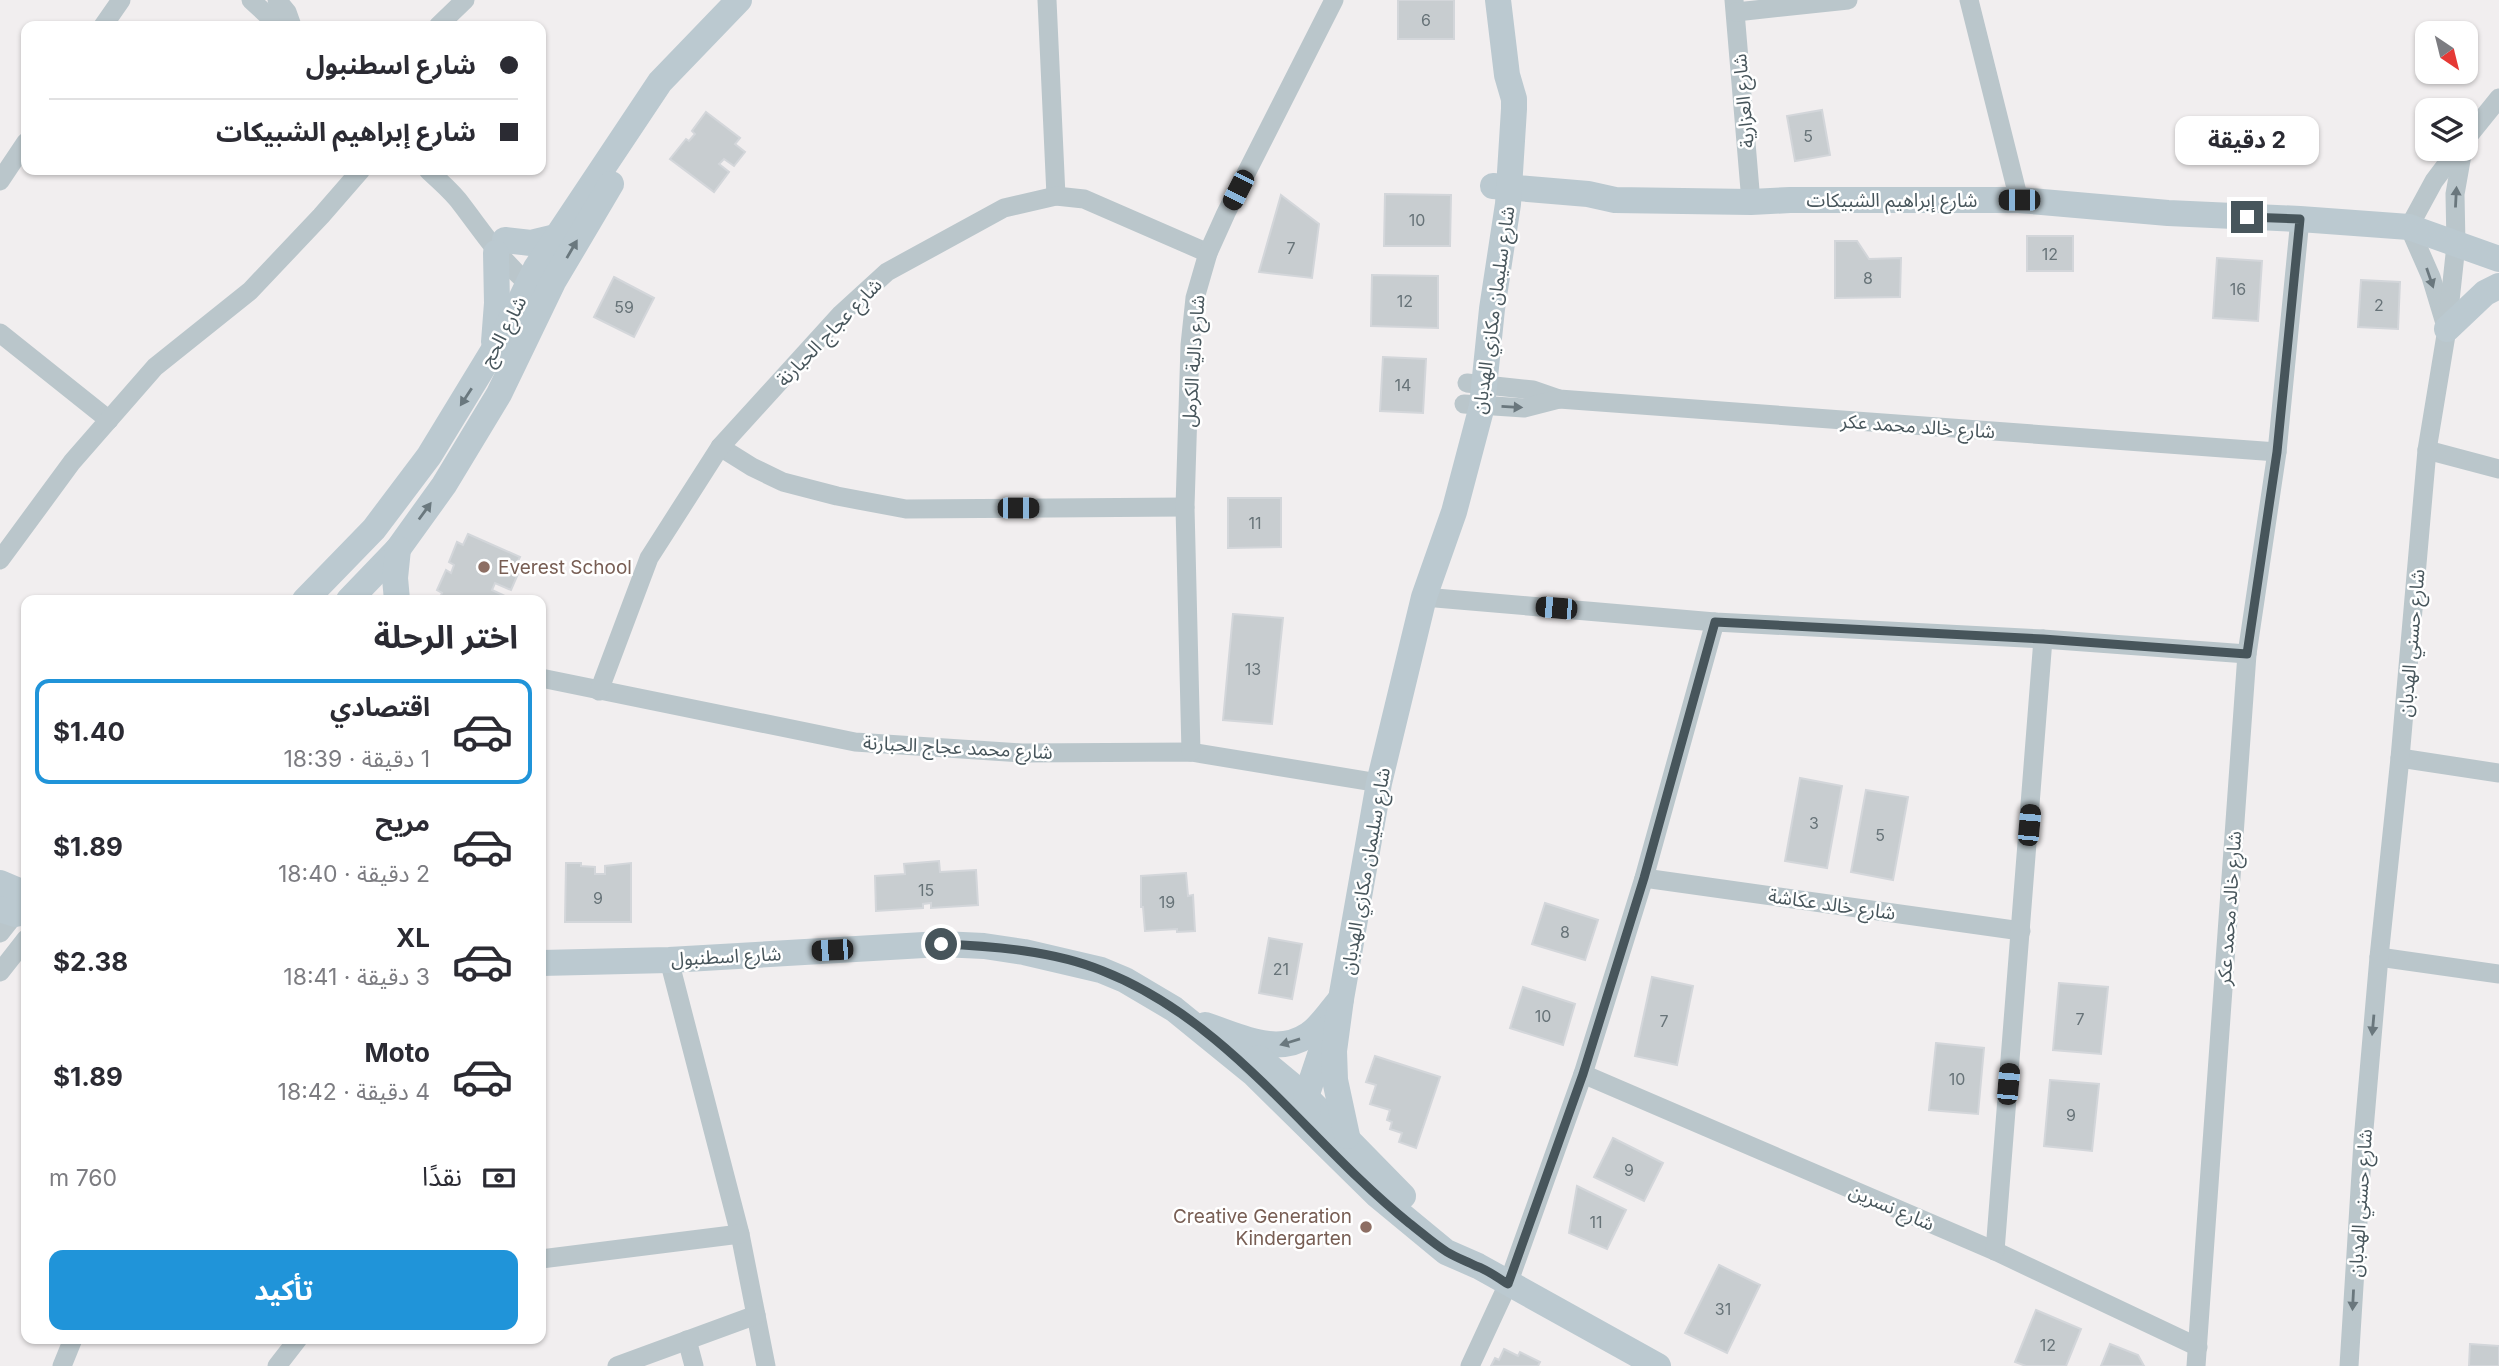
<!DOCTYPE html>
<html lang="ar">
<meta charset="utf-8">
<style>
body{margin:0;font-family:Inter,"Noto Sans Arabic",sans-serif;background:#f2f2f3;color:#2b2b33;direction:rtl;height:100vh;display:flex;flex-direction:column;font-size:26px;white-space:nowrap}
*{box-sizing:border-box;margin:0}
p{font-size:23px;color:#7c7c81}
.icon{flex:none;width:38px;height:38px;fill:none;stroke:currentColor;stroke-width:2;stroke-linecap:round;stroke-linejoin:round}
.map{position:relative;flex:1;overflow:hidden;direction:ltr}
.side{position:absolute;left:21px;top:595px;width:525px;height:749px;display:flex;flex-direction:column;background:#fff;border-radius:14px;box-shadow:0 2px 5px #0004;direction:rtl}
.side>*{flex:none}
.hud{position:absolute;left:21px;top:21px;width:525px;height:154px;border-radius:14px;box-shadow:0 2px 5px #0004;direction:rtl;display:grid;align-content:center;height:154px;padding:0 28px;background:#fff}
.needle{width:46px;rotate:145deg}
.tools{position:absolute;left:2415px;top:21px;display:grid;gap:14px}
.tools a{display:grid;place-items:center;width:63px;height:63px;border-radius:14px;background:#fff;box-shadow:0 2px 5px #0004;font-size:35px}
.end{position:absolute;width:32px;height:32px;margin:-16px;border:9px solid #47555b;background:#fff;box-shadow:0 0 0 4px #fff}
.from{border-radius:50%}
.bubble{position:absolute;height:49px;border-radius:14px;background:#fff;box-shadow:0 2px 5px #0004;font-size:23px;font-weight:700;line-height:49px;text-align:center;direction:rtl}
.car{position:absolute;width:21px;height:42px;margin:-21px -10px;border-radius:9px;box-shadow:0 0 5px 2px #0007;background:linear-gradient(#222 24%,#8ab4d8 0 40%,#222 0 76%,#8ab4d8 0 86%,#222 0)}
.hud b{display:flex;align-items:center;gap:24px;height:66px;font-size:26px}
.hud b+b{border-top:2px solid #e1e1e2}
.hud i{width:18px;height:18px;background:#2b2b33}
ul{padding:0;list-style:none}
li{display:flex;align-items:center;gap:21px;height:105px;margin:0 14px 10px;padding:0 14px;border:4px solid transparent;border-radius:14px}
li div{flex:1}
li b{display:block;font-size:26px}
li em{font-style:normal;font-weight:700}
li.current{border-color:#2094d9}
li>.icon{width:63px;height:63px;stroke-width:1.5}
h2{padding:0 28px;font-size:32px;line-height:84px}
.pay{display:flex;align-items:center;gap:18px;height:77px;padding:0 28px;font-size:26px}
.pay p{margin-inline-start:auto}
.button{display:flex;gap:14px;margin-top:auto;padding:14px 28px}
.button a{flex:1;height:80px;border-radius:14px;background:#2094d9;color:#fff;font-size:28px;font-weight:700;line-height:80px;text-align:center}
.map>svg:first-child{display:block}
</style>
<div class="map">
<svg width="2499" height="1366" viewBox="0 0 2499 1366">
<rect width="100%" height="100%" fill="#f1eeef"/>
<g fill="#c8cdd0" stroke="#d3d6da" stroke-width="2">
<rect x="1398" y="0" width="56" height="39"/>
<polygon points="1822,110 1830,155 1795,161 1787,116"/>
<polygon points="706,112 740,138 735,144 745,152 734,166 724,159 719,164 729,172 714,192 670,159 686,139 689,141 695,134 692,131"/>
<polygon points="1385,194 1451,195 1450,246 1384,246"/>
<polygon points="1281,195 1319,224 1312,278 1259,272"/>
<rect x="2027" y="236" width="46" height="35"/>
<polygon points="1835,241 1857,241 1869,259 1901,258 1900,297 1835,298"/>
<polygon points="2217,258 2262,261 2258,321 2213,318"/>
<polygon points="1372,275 1438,276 1438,328 1371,326"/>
<polygon points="614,277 654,298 634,337 594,317"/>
<polygon points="2361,280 2400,282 2398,329 2358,327"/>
<polygon points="1383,357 1426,359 1423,413 1380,411"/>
<polygon points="1228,498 1281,498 1281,547 1228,548"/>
<polygon points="468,534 520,557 513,571 518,574 511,590 495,583 492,590 507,597 505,600 439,600 442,593 437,590 446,570 451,573 454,565 449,562 457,542 463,545"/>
<polygon points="1233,614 1283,618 1272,724 1223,720"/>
<polygon points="1800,778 1842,786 1827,868 1785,861"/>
<polygon points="1866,790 1908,797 1893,880 1851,872"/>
<polygon points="939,861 940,872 976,870 978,905 931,908 931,903 923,904 923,908 876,911 875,876 905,874 904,864"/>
<polygon points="566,863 581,863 581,866 595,867 595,874 605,874 605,866 631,863 631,922 565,922"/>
<polygon points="1186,873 1188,896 1193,895 1195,931 1177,932 1177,929 1145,931 1143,907 1141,907 1141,876"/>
<polygon points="1545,903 1598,920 1585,960 1532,944"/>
<polygon points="1269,938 1302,944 1292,999 1259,993"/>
<polygon points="1652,977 1693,986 1677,1065 1635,1056"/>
<polygon points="2059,983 2108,987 2101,1054 2053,1050"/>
<polygon points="1523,987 1575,1004 1563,1045 1510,1028"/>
<polygon points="1936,1043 1984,1048 1978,1114 1929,1110"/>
<polygon points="1375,1056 1440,1077 1416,1148 1399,1142 1402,1133 1390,1129 1392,1122 1387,1120 1390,1110 1370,1104 1376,1085 1366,1082"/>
<polygon points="2050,1080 2099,1084 2092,1151 2044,1146"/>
<polygon points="1613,1138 1663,1163 1644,1201 1594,1177"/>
<polygon points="1577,1186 1626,1210 1607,1249 1569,1233"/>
<polygon points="1719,1265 1760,1285 1727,1353 1685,1333"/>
<polygon points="2036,1310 2081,1329 2066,1366 2026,1366 2015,1362"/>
<polygon points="2110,1344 2138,1355 2144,1366 2101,1366"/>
<polygon points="2470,1344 2499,1346 2499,1366 2469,1366"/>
<polygon points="1504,1349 1518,1356 1520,1352 1540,1362 1538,1366 1491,1366 1495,1358 1499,1360"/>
</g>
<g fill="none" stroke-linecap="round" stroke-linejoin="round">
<g stroke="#bac6cb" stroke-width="19">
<polyline points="251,0 279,26"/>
<polyline points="277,0 287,12 292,26"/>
<polyline points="1047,0 1056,196"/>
<polyline points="1734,0 1751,202"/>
<polyline points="1969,0 2019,200"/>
<polyline points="1736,12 1848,0"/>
<polyline points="103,26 121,0"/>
<polyline points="438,26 465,0"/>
<polyline points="2466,139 2499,98"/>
<path d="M428 170C439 181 453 192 462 205 487 238 503 263 536 291"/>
<polyline points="0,181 26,142"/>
<polyline points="2444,320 2431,277 2409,227 2434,181 2458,149"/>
<polyline points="0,333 109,420"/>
<polyline points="1467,383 1533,390 1559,399 2277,452"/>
<polyline points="1464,404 1524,408 1559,399"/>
<polyline points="720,447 752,467 783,482 837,496 906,509 1185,507"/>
<polyline points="2427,450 2499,469"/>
<polyline points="0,560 72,462 155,367 250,291 321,216 361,170"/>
<polyline points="1424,597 1715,622 2043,639 2247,654"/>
<polyline points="541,678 855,742 1022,753 1191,752 1379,783"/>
<polyline points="599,691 649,558 720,447 841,314 887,272 1004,208 1056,196 1084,199 1208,253"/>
<polyline points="1191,752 1185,507 1190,345 1195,298 1208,253 1226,213 1334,0"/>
<polyline points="2400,758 2499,773"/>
<polyline points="1644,878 2021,931"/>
<polyline points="0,933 15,914"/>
<polyline points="2379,957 2499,974"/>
<polyline points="669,960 740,1234 766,1366"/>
<polyline points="0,972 26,939"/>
<polyline points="1583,1074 1995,1251 2198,1347"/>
<polyline points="1995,1251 2043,639"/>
<polyline points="541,1259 740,1234"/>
<polyline points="687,1340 694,1366"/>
<polyline points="62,1366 73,1339"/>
<polyline points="277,1366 298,1339"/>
<polyline points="617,1366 756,1315"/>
<polyline points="1470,1366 1508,1284 1583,1074 1644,878 1715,622"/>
<polyline points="2196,1366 2247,654 2277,452 2300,219"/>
<polyline points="2349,1366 2363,1141 2379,957 2400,758 2427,450 2447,329 2456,245 2455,194 2463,149"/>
</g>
<g stroke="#bbc9d0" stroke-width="26">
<polyline points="1493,186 1588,194 1615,200 1751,202 1790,200 2019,200 2168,213 2300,219 2409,227 2499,259"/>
<polyline points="505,240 531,243 556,237"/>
<polyline points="2447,329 2485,293 2499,286"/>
<polyline points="494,342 497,303 496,253"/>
<polyline points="305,600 374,529 429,456 507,328 536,268 660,82 739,0"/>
<polyline points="349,600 398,549 444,485 499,394 553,282 611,184"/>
<polyline points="397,600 395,578 398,549"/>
<polyline points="0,883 26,894"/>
<polyline points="0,909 15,914 26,912"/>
<polyline points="541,963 669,960 941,944 984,946 1024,952 1101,970 1125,980 1174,1009 1254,1074 1377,1195 1446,1252 1478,1266 1658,1366"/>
<path d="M1205 1025C1237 1035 1276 1057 1308 1035 1321 1027 1331 1010 1341 999"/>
<polyline points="1259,1058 1306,1097 1403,1196"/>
<polyline points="1308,1111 1306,1097 1329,1028"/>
<polyline points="1347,1136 1335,1080 1334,1051 1341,999 1379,783 1424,597 1454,512 1482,406 1492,309 1508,204 1514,109 1514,99 1507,75 1498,0"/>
</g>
</g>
<defs><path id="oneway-solid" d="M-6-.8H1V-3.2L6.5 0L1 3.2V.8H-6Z" transform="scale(1.75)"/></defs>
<g fill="#6a777d">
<use href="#oneway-solid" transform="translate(2456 197) rotate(-87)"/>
<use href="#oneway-solid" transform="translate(2430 278) rotate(71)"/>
<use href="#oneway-solid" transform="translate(1512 407) rotate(3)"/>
<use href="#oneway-solid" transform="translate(2373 1025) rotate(95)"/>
<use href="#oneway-solid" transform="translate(2353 1300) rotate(93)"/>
</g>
<g fill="#6a787e">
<use href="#oneway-solid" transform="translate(572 249) rotate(-60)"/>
<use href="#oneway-solid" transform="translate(466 397) rotate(123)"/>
<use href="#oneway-solid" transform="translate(425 511) rotate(-54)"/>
<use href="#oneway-solid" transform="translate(1290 1042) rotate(163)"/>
</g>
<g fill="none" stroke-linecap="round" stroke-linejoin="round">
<path stroke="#47555b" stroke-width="9" d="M941 944C992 946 1055 951 1103 971 1230 1021 1307 1141 1409 1223 1422 1233 1434 1244 1447 1252 1457 1258 1466 1261 1476 1266 1488 1270 1498 1278 1508 1284L1583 1074 1644 878 1715 622 2043 639 2247 654 2277 452 2300 219 2247 217"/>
</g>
<g fill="#8d6e63" stroke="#fff" stroke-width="2.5">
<circle cx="484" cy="567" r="7"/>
<circle cx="1366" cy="1227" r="7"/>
</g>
<g text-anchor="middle" stroke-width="5" stroke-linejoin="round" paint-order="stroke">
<g font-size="16" fill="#677378">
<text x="1426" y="26">6</text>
<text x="1808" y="142">5</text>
<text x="1417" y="226">10</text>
<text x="1291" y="254">7</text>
<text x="2050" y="260">12</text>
<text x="1868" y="284">8</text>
<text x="2238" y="295">16</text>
<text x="1405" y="307">12</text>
<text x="2379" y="311">2</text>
<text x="624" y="313">59</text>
<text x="1403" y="391">14</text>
<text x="1255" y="529">11</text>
<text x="1253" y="675">13</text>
<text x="1814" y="829">3</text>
<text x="1880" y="841">5</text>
<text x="926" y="896">15</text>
<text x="598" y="904">9</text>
<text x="1167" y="908">19</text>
<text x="1565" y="938">8</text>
<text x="1281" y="975">21</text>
<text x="1543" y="1022">10</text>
<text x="2080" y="1025">7</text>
<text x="1664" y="1027">7</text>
<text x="1957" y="1085">10</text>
<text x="2071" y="1121">9</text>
<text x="1629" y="1176">9</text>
<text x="1596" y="1228">11</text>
<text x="1723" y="1315">31</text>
<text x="2048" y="1351">12</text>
</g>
<g font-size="19" fill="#47555b" stroke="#fff">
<text transform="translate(1743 101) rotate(-95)" y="7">شارع العزارية</text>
<text x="1892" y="207">شارع إبراهيم الشبيكات</text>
<text transform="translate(1493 310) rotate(-82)" y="7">شارع سليمان مكازي الهدبان</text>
<text transform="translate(503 331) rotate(-62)" y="7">شارع الحج</text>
<text transform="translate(829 332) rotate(-46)" y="7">شارع عجاج الحبارنة</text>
<text transform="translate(1193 361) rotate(-86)" y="7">شارع دالية الكرمل</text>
<text transform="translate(1918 426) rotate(4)" y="7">شارع خالد محمد عكر</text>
<text transform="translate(2411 643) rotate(-85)" y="7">شارع حسني الهدبان</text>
<text transform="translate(958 747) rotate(3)" y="7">شارع محمد عجاج الحبارنة</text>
<text transform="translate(1365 871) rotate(-80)" y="7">شارع سليمان مكازي الهدبان</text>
<text transform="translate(1832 904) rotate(8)" y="7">شارع خالد عكاشة</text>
<text transform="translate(2229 908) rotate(-86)" y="7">شارع خالد محمد عكر</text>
<text transform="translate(726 956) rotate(-3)" y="7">شارع اسطنبول</text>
<text transform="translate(2360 1203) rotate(-86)" y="7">شارع حسني الهدبان</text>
<text transform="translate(1892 1207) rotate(23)" y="7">شارع نسرين</text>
</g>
<g font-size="19" fill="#785e54" stroke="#fff" text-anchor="start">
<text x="498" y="574">Everest School</text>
<text x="1352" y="1223" text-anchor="end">Creative Generation<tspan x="1352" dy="22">Kindergarten</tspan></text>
</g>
</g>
</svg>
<div class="tools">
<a><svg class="needle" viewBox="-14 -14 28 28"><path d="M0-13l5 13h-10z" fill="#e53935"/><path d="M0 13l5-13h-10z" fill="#7c7c81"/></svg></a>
<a><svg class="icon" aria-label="layers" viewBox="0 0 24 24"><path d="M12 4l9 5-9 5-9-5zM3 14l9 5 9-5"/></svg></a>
</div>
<i class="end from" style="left:941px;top:944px"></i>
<i class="end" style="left:2247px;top:217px"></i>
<div class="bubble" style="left:2175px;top:116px;width:144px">2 دقيقة</div>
<i class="car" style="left:1238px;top:190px;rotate:207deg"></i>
<i class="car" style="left:2019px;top:200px;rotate:270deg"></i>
<i class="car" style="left:1018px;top:508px;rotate:90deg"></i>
<i class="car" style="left:1556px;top:608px;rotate:275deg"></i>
<i class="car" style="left:2029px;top:825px;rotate:5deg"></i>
<i class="car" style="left:832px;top:950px;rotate:267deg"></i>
<i class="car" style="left:2008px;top:1084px;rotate:5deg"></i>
<div class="hud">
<b><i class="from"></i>شارع اسطنبول</b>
<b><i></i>شارع إبراهيم الشبيكات</b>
</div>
<section class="side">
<h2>اختر الرحلة</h2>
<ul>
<li class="current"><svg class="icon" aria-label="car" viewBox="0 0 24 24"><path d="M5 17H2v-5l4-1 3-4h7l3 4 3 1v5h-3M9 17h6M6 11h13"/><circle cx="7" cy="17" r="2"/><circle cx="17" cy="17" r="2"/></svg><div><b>اقتصادي</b><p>1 دقيقة · 18:39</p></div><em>$1.40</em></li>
<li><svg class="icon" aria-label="car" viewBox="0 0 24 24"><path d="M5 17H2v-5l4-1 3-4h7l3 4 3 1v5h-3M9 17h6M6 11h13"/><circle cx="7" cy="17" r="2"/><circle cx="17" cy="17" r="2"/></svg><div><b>مريح</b><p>2 دقيقة · 18:40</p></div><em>$1.89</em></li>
<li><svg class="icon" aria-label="car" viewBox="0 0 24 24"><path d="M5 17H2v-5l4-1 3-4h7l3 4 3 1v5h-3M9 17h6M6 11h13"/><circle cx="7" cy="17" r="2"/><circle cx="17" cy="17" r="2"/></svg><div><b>XL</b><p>3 دقيقة · 18:41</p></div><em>$2.38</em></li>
<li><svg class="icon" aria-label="car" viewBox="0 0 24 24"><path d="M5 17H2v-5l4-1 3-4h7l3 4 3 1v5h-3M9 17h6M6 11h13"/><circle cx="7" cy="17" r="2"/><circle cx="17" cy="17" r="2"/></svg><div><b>Moto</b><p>4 دقيقة · 18:42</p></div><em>$1.89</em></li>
</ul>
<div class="pay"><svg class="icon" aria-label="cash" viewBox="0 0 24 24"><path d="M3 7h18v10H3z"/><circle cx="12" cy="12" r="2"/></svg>نقدًا<p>760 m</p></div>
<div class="button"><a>تأكيد</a></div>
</section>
</div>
